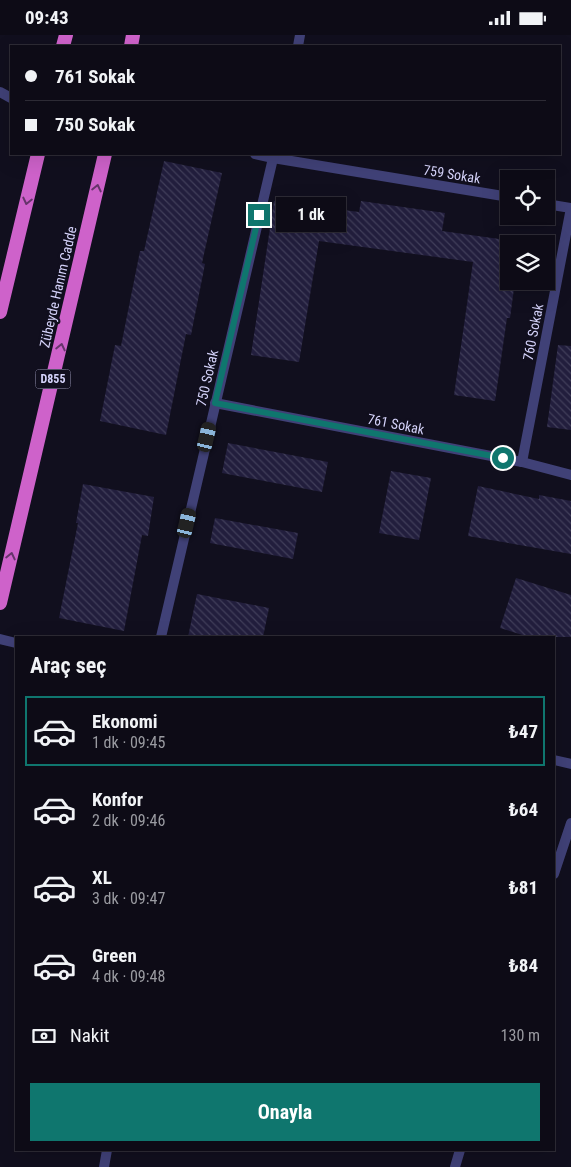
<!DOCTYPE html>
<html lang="tr">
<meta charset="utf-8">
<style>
body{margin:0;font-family:"Roboto Condensed",sans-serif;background:#16141f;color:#f1f3f6;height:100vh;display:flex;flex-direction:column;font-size:19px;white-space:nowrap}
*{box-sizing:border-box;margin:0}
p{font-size:16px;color:#9a9ba1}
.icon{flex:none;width:28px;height:28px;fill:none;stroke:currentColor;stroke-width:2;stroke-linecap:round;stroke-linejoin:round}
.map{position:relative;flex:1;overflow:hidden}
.panel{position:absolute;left:15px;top:601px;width:540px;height:515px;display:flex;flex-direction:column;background:#0d0b16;border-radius:0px;box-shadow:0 5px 20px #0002,0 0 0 1px #2d2b35}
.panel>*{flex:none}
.banner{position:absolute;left:10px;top:10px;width:551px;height:110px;border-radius:0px;box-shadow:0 5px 20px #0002,0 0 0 1px #2d2b35;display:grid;align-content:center;height:110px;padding:0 15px;background:#0d0b16}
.fabs{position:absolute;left:500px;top:135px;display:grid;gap:10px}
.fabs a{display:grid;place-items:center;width:55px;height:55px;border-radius:0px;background:#0d0b16;box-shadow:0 5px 20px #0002,0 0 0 1px #2d2b35;font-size:25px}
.end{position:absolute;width:22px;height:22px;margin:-11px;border:6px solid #0f766e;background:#fff;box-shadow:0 0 0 2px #fff}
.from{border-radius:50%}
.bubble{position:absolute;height:35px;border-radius:0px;background:#0d0b16;box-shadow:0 5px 20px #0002,0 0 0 1px #2d2b35;font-size:16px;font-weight:700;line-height:35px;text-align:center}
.car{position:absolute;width:15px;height:30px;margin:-15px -8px;border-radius:6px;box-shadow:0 0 4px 1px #0007;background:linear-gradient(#222 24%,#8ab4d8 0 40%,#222 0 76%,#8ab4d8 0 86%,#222 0)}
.banner b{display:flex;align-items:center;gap:18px;height:48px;font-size:19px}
.banner b+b{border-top:1px solid #2d2b35}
.banner i{width:12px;height:12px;background:#f1f3f6}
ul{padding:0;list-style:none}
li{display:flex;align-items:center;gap:15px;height:70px;margin:0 10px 8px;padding:0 5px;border:2px solid transparent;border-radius:0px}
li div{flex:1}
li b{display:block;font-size:19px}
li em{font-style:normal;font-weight:700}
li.active{border-color:#0f766e}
li>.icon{width:45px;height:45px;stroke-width:1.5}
h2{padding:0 15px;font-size:22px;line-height:60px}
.pay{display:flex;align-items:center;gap:12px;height:55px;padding:0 15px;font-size:19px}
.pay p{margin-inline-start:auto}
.button{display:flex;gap:10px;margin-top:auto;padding:10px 15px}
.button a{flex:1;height:58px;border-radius:0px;background:#0f766e;color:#fff;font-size:20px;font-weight:700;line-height:58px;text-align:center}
.status{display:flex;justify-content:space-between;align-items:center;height:35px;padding:0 25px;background:#0d0b16;direction:ltr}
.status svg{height:14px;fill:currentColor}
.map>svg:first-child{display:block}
</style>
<div class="status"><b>09:43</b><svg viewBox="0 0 49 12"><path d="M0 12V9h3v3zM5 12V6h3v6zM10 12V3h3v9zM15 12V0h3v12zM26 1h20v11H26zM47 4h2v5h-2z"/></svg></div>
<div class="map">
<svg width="571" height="1132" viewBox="0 0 571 1132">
<defs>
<pattern id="building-back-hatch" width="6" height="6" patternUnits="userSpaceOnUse" patternTransform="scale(1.25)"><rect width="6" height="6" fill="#221e3d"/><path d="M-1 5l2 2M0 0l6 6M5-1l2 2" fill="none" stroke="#413e5a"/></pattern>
</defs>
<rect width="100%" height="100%" fill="#110f1e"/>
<g fill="url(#building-back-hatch)">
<polygon points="164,126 222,138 202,228 205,229 191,300 186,299 166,400 100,386 115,310 121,311 140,216 144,216"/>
<polygon points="274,166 359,177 361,166 445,178 442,196 521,207 520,209 509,209 509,246 515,246 510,283 507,283 495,366 454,360 473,227 319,206 312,248 299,327 251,320"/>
<polygon points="558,310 571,311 571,395 547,392"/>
<polygon points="228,408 328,427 322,457 222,438"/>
<polygon points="391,436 431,443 419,505 379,498"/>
<polygon points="83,449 154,462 148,501 142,500 124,596 59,583 78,488 76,488"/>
<polygon points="478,451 539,464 539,460 571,466 571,519 468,501"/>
<polygon points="215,483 298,498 293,524 210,508"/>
<polygon points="516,543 571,560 571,602 529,602 500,593"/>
<polygon points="197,559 269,573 263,602 188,602"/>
</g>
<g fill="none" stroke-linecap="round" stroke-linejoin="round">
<g stroke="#404177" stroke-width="10">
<polyline points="298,11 300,0"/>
<polyline points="0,57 11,63"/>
<polyline points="255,119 273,123 509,162"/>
<polyline points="546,169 571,173"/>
<polyline points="215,368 522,427 571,440"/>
<polyline points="522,427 571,173"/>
<polyline points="161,602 274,119"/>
<polyline points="0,604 16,608"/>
<polyline points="554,725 571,729"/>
<polyline points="104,1132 107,1115"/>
</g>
<g stroke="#404177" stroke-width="10">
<polyline points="554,839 571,788"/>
<polyline points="455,1132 460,1115"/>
</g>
<g stroke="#ce62ca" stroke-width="14">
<polyline points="63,11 66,0"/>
<polyline points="131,11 133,0"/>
<polyline points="0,277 38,119"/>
<polyline points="0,568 105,119"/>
</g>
</g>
<defs><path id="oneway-chevron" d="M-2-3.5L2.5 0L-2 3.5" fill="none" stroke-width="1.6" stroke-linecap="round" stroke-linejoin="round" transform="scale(1.25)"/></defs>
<g stroke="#66346b">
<use href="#oneway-chevron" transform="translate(97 153) rotate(-77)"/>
<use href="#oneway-chevron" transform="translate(27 166) rotate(103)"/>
<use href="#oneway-chevron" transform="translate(61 312) rotate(-77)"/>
<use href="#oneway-chevron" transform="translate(11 521) rotate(-77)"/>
</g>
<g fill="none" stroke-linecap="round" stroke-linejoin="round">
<polyline stroke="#0f766e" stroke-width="6" points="259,180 215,368 503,423"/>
</g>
<g text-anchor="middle" stroke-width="4.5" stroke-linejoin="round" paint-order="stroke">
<rect fill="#110f1e" stroke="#9a98b7" stroke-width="1" x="35.5" y="334.5" width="35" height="19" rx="4"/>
<g font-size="12" font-weight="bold" fill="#d4d2f9">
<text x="53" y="348">D855</text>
</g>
<g font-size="14" fill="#d4d2f9" stroke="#110f1e">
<text transform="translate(452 139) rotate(9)" y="5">759 Sokak</text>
<text transform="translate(58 252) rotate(-77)" y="5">Zübeyde Hanım Cadde</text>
<text transform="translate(533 297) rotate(-79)" y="5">760 Sokak</text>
<text transform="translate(207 343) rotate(-77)" y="5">750 Sokak</text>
<text transform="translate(396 389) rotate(11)" y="5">761 Sokak</text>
</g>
</g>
</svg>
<div class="fabs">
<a><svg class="icon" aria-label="locate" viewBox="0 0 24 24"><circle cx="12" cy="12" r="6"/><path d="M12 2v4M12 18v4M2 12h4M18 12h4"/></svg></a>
<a><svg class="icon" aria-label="layers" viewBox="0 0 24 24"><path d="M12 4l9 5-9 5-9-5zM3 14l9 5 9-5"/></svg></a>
</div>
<i class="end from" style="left:503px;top:423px"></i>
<i class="end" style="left:259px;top:180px"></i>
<div class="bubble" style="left:276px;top:162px;width:70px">1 dk</div>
<i class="car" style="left:207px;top:402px;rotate:13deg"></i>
<i class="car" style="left:187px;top:488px;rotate:13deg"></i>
<div class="banner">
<b><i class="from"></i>761 Sokak</b>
<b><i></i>750 Sokak</b>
</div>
<section class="panel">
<h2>Araç seç</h2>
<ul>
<li class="active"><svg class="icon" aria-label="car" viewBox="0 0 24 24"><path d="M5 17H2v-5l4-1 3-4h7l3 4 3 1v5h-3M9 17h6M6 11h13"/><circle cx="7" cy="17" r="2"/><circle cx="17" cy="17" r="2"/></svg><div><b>Ekonomi</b><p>1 dk · 09:45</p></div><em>₺47</em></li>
<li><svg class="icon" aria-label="car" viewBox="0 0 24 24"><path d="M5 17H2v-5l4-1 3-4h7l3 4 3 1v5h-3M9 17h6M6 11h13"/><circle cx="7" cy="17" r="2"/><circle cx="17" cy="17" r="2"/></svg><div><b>Konfor</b><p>2 dk · 09:46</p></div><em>₺64</em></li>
<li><svg class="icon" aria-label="car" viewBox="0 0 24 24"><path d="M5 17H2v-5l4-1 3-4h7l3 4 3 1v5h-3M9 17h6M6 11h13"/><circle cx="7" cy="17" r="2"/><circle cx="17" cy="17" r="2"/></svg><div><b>XL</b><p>3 dk · 09:47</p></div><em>₺81</em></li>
<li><svg class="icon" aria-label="car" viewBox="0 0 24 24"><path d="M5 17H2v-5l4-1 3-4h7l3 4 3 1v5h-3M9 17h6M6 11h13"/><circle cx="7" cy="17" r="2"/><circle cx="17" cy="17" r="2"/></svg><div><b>Green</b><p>4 dk · 09:48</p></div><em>₺84</em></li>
</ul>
<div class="pay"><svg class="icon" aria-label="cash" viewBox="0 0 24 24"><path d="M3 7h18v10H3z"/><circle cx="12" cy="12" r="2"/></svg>Nakit<p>130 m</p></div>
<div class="button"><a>Onayla</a></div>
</section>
</div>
